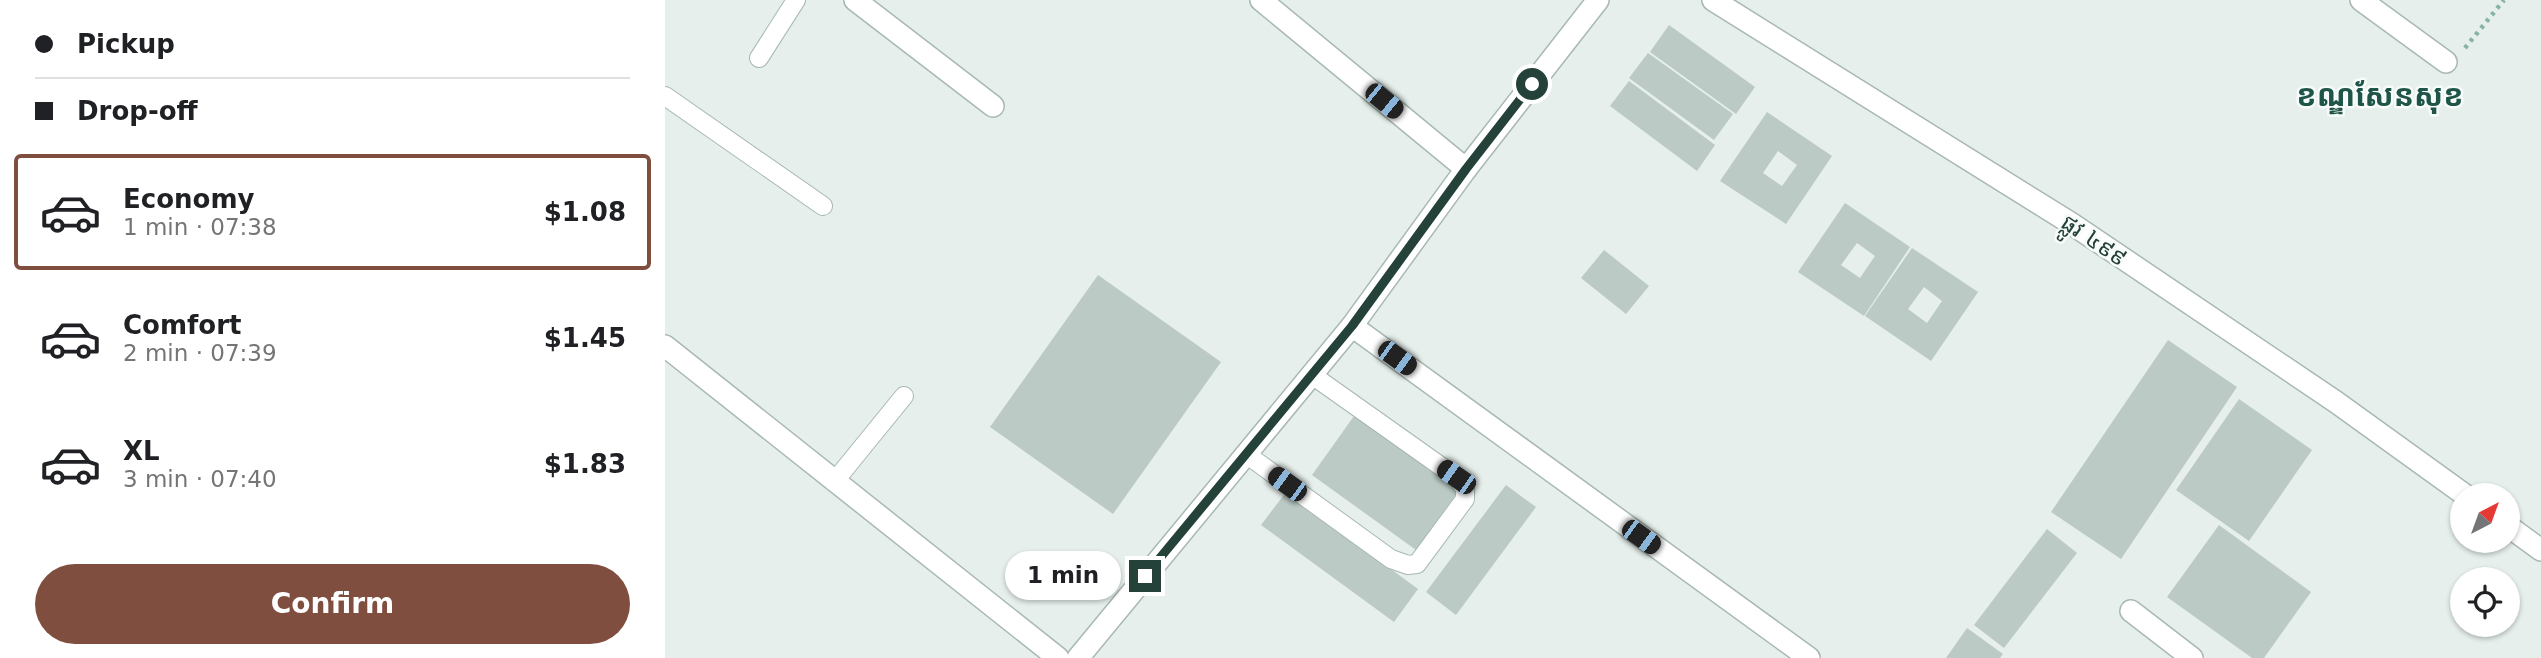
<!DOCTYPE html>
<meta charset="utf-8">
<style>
body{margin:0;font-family:"DejaVu Sans","Noto Sans Khmer",sans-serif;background:#f6f6f6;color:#202124;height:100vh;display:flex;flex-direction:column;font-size:26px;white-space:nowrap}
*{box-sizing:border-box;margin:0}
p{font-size:23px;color:#757577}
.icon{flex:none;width:38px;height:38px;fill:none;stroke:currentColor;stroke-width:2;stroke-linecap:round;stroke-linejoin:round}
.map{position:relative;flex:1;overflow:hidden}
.drawer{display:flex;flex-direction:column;background:#fff;width:665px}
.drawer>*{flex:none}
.top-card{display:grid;align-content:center;height:154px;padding:0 35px;background:#fff}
.needle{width:46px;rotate:41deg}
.fabs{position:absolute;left:1785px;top:483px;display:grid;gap:14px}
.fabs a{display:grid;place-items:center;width:70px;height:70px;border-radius:50%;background:#fff;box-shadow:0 2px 5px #0004;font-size:35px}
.end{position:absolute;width:32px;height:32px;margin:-16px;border:9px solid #24423a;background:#fff;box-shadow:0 0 0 4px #fff}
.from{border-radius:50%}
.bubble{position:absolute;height:49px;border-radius:24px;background:#fff;box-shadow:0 2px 5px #0004;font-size:23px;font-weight:700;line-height:49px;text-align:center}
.car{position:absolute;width:21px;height:42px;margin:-21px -10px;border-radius:9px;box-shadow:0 0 5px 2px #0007;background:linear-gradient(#222 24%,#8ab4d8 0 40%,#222 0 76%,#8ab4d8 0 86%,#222 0)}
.top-card b{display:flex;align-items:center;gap:24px;height:66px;font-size:26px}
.top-card b+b{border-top:2px solid #e0e0e0}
.top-card i{width:18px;height:18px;background:#202124}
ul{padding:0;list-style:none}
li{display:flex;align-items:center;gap:21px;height:116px;margin:0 14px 10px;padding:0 21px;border:4px solid transparent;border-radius:7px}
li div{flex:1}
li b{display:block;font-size:26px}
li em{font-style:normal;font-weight:700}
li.active{border-color:#7f4e3f}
li>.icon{width:63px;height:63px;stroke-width:1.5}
.button{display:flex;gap:14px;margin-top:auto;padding:14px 35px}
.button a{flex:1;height:80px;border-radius:42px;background:#7f4e3f;color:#fff;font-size:28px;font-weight:700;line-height:80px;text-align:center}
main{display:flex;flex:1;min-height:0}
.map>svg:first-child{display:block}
</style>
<main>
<section class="drawer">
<div class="top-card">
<b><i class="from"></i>Pickup</b>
<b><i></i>Drop-off</b>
</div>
<ul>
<li class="active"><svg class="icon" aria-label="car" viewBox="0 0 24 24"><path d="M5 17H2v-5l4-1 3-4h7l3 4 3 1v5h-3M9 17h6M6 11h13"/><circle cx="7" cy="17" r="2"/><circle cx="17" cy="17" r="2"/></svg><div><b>Economy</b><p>1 min · 07:38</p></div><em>$1.08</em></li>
<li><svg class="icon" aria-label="car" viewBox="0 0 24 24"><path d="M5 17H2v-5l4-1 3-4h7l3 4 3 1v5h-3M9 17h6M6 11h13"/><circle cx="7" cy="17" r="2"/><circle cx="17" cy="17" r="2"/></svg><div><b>Comfort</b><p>2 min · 07:39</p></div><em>$1.45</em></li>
<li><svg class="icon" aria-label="car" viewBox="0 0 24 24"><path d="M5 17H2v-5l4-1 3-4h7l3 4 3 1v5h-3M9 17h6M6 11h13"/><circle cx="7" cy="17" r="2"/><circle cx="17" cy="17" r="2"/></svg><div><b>XL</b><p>3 min · 07:40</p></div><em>$1.83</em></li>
</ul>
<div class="button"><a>Confirm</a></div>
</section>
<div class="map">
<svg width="1876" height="658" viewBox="0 0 1876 658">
<rect width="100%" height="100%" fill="#e6efeb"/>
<g fill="#bbcac4" fill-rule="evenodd">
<polygon points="1004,25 1090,87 1071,114 985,52"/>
<polygon points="983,53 1068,114 1049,140 964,78"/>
<polygon points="964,81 1050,145 1032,171 945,106"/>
<path d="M1102 112 1167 156 1121 224 1055 181ZM1113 151 1132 165 1117 186 1098 173Z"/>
<path d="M1180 203 1245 247 1199 316 1133 272ZM1192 243 1210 256 1195 278 1176 265Z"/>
<path d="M1247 248 1313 292 1266 361 1200 316ZM1259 287 1277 301 1262 323 1243 309Z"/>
<polygon points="939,250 984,286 961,314 916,278"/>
<polygon points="433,275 556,362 448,514 325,427"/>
<polygon points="1503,340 1572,387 1456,559 1386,512"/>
<polygon points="1574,399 1647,450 1584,541 1511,490"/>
<polygon points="689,416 794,490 751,550 647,475"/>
<polygon points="841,485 871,507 791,615 761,592"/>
<polygon points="621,492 753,589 729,622 596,525"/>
<polygon points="1554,525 1646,592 1599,658 1587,658 1502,597"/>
<polygon points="1382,529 1412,553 1339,648 1309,625"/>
<polygon points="1302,628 1338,654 1335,658 1281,658"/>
</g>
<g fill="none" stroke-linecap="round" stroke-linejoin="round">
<defs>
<g id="service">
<polyline points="94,58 131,0"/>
<polyline points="0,96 158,206"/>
<polyline points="581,454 726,559 743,565 752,564 800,499 800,488 791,477 647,375"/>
<polyline points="169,482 239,396"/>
</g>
<g id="minor">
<polyline points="190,0 328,106"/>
<polyline points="596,0 801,169"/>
<polyline points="1048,0 1407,224 1671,402 1800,495"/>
<polyline points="1696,0 1781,62"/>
<polyline points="687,326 1144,658"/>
<polyline points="0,346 393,658"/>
<polyline points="1843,526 1876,550"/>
<polyline points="1466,611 1527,658"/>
<polyline points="413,658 687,326 801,169 933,0"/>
</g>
</defs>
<use href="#service" stroke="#a8b8b2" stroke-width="20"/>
<use href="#minor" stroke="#a8b8b2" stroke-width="24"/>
<polyline stroke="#86b3a5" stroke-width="4.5" stroke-dasharray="3.5 5" stroke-linecap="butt" points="1800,48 1839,0"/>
<use href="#service" stroke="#fff" stroke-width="18"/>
<use href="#minor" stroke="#fff" stroke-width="21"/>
</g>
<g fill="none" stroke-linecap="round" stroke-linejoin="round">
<polyline stroke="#24423a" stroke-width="9" points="480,576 687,326 801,169 867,84"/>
</g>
<g text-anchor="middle" stroke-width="5" stroke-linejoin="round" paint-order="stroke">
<g font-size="23" fill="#24423a" stroke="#f7fbf9">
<text transform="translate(1429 240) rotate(34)" y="8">ផ្លូវ ៤៩៩</text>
</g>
<g font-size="30" font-weight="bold" fill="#1f5548" stroke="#f7fbf9">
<text x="1715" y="106">ខណ្ឌសែនសុខ</text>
</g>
</g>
</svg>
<div class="fabs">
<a><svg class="needle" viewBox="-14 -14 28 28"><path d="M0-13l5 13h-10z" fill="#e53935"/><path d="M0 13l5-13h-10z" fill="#757577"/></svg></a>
<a><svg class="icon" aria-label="locate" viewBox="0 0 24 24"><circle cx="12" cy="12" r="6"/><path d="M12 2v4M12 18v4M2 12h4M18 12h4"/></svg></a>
</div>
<i class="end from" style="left:867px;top:84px"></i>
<i class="end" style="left:480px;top:576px"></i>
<div class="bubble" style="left:340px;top:551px;width:116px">1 min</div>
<i class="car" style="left:719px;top:101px;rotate:129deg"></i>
<i class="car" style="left:732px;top:358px;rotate:126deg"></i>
<i class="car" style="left:791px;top:477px;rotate:305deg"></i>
<i class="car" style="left:622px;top:484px;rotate:306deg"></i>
<i class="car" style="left:976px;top:537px;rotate:126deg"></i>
</div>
</main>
